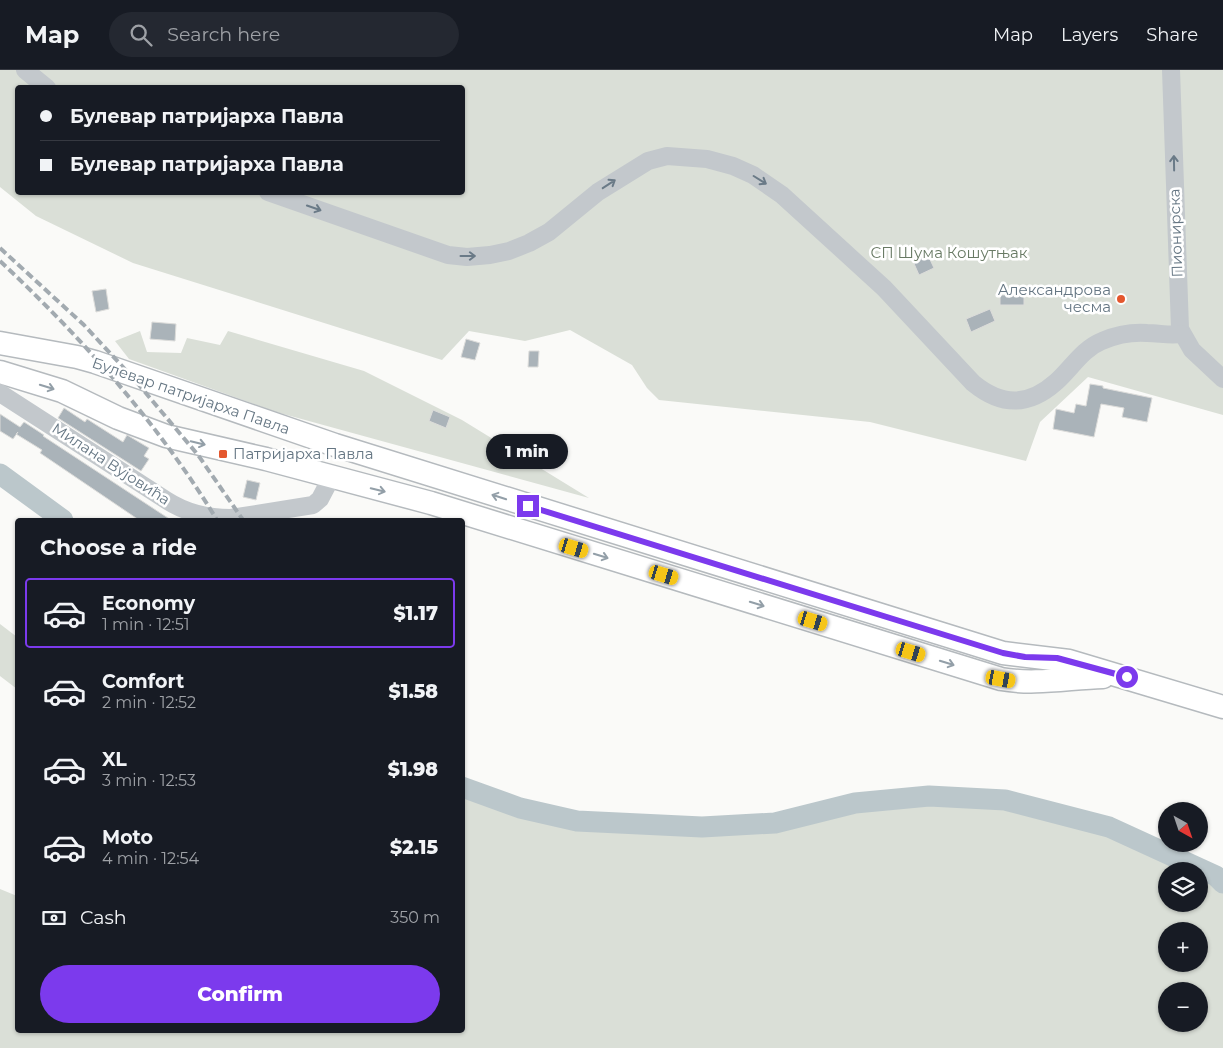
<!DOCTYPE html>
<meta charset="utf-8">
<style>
body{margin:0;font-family:Montserrat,sans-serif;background:#242831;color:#f1f3f6;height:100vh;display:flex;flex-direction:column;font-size:19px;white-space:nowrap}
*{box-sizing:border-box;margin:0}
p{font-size:16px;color:#9ea1a6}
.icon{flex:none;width:28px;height:28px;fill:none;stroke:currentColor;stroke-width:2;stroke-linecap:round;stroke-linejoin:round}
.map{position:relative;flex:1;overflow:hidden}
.details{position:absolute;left:15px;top:448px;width:450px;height:515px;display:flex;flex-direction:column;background:#171b24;border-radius:5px;box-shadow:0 1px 4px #0004}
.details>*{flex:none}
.hud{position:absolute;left:15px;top:15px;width:450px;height:110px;border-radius:5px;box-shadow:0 1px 4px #0004;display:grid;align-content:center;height:110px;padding:0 25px;background:#171b24}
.needle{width:32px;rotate:140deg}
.buttons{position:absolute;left:1158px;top:732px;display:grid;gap:10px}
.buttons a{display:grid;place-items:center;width:50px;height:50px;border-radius:50%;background:#171b24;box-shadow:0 1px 4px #0004;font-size:25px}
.end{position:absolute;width:22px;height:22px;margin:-11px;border:6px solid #7c3aed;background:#fff;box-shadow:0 0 0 2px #fff}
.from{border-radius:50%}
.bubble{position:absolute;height:35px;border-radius:18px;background:#171b24;box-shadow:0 1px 4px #0004;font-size:16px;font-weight:800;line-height:35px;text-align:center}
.car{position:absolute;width:15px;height:30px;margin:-15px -8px;border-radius:6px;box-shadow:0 0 4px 1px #0007;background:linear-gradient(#f5c518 24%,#345 0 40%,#f5c518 0 76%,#345 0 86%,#f5c518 0)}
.hud b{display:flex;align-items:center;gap:18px;height:48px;font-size:19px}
.hud b+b{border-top:1px solid #363941}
.hud i{width:12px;height:12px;background:#f1f3f6}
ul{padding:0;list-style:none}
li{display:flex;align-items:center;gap:15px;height:70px;margin:0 10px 8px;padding:0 15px;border:2px solid transparent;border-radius:5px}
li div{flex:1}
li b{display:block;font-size:19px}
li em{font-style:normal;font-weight:800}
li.on{border-color:#7c3aed}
li>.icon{width:45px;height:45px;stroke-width:1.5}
h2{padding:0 25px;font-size:22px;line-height:60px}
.pay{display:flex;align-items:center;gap:12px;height:55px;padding:0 25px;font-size:19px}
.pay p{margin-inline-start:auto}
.action{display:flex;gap:10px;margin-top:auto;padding:10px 25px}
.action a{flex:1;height:58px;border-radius:30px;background:#7c3aed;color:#fff;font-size:20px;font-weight:800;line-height:58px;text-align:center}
header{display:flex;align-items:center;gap:30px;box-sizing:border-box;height:70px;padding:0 25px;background:#171b24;border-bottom:1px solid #363941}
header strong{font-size:24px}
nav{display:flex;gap:28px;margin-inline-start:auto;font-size:18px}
.search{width:350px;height:45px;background:#242831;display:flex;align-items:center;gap:12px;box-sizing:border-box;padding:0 18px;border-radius:28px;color:#9ea1a6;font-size:19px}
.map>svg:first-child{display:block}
</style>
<header>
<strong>Map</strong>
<div class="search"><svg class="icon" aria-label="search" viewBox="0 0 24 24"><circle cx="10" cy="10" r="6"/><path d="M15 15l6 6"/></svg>Search here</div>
<nav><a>Map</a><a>Layers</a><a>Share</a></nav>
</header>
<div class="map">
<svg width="1223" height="978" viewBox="0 0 1223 978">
<rect width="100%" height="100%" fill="#fafaf8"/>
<g fill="#dadfd7" fill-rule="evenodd">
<path d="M0 0H1223V345L1088 307 1040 352 1026 391 870 352 659 330 647 318 632 295 570 260 525 271 469 261 442 290 133 193 36 146 0 117ZM18 18H462V122H18Z"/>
<polygon points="140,261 147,282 181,283 187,268 220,275 228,261 364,301 462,350 589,428 276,342 129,289 115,271"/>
<polygon points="0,554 17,567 17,619 0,606"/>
<path d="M463 717 519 738 577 751 702 757 775 753 855 733 929 726 1005 730 1109 757 1216 806 1223 813V978H0V819L17 826 18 960H462ZM1199 801V834H1166V801ZM1199 861V894H1166V861ZM1199 921V954H1166V921Z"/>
</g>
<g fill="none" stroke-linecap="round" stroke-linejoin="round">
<g stroke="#bbc7cb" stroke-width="21">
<polyline points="0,404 63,450"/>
<polyline points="462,717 520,738 577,751 702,757 775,753 855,733 929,726 1005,730 1109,757 1216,806 1223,813"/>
</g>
</g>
<g fill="#aab3b9" stroke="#dcdcda">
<polygon points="927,183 934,198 919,205 912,189"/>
<polygon points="1008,217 1024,217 1024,235 1000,235 1000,225 1008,225"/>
<polygon points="106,219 109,239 96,242 92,221"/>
<polygon points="990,239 995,251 971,262 966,249"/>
<polygon points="152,252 176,254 175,271 150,269"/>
<polygon points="466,269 480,273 475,290 461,287"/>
<polygon points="529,281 539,281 538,297 528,297"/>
<polygon points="1090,314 1103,316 1103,318 1152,328 1147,352 1122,347 1124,338 1101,334 1094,367 1053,359 1056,339 1074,343 1076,334 1086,336"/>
<polygon points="64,338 85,352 87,349 123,372 127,365 149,378 144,386 149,389 141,401 58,348"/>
<polygon points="433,340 450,347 446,358 429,351"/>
<polygon points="0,344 20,357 24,352 44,365 43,366 171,450 139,450 40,383 42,380 16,364 18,362 13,369 0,361"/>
<polygon points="247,410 260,413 256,430 243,427"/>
</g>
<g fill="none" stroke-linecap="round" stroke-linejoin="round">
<defs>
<g id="major">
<polyline points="0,273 77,287 95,292 335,375 1003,583 1069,591 1223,637"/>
<path d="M0 302 62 321 118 348 166 366 266 389 431 433 1001 609C1035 615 1069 608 1103 607"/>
</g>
</defs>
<use href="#major" stroke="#b5babe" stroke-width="25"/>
<g stroke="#c3c8cc" stroke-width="18">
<polyline points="25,0 47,18"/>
<polyline points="1171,0 1180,259 1192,280 1223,309"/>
<path d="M268 122 448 185 467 187 490 185 509 181 529 173 549 162 598 122 648 91 667 86 707 89 733 96 753 105 782 125 884 218 973 313C1001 336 1028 337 1056 312 1071 299 1082 279 1102 271 1116 265 1132 262 1147 263 1159 263 1170 266 1181 264"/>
<path d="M0 323 166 430C186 443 207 448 231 448L313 435 320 429 331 408"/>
</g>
<use href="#major" stroke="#fff" stroke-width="22"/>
<g stroke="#a2aab0" stroke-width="4" stroke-dasharray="8 4" stroke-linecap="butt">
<polyline points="0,178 84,255 134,309 198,385 243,450"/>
<path d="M0 191C83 269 158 353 217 450"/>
</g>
</g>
<defs><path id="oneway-shaft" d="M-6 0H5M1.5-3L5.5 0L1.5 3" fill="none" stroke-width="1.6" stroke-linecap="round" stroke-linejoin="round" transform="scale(1.25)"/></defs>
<g stroke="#6a7a87">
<use href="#oneway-shaft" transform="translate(1174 93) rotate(-91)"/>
<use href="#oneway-shaft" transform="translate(760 110) rotate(32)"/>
<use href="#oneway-shaft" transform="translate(609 114) rotate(-33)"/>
<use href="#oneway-shaft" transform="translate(314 138) rotate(19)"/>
<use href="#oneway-shaft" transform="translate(468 186)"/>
</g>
<g stroke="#939fa8">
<use href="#oneway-shaft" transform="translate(47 317) rotate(17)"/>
<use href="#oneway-shaft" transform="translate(198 373) rotate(13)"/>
<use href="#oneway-shaft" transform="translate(378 420) rotate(14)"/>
<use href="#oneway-shaft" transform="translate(499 427) rotate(-162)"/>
<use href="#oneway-shaft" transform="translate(601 486) rotate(17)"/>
<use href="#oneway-shaft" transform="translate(757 534) rotate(17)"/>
<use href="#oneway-shaft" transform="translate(947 593) rotate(17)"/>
</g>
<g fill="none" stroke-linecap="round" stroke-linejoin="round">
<polyline stroke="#7c3aed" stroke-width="6" points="528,436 1003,583 1025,587 1057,588 1127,607"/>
</g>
<g fill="#e4572e" stroke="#fff" stroke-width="2">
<circle cx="1121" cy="229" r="5"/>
<rect x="218" y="379" width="10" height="10" rx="2.5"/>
</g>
<g text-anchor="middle" stroke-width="5" stroke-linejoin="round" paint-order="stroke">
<g font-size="15" fill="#657683" stroke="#fff">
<text transform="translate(1176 163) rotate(-92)" y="5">Пионирска</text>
<text transform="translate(191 326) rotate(19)" y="5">Булевар патријарха Павла</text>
<text transform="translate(111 394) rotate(33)" y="5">Милана Вујовића</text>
</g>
<g font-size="15" fill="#687a64" stroke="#fff">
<text x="949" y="188">СП Шума Кошутњак</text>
</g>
<g font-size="15" fill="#657683" stroke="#fff" text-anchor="end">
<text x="1111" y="225">Александрова<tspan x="1111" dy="17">чесма</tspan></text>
<text x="233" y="389" text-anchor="start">Патријарха Павла</text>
</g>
</g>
</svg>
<div class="buttons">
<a><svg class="needle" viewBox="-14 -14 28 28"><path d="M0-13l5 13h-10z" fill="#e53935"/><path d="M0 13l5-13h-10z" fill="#9ea1a6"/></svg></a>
<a><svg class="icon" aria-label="layers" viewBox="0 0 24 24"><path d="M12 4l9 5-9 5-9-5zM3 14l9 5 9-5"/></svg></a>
<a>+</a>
<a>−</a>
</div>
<i class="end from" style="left:1127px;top:607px"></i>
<i class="end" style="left:528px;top:436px"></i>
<div class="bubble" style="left:486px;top:364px;width:82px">1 min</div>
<i class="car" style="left:574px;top:478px;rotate:107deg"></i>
<i class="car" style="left:664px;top:505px;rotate:107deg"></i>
<i class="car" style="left:813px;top:551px;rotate:107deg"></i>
<i class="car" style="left:911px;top:582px;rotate:107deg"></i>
<i class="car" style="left:1001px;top:609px;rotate:100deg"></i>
<div class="hud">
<b><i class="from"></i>Булевар патријарха Павла</b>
<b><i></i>Булевар патријарха Павла</b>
</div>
<section class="details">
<h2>Choose a ride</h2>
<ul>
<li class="on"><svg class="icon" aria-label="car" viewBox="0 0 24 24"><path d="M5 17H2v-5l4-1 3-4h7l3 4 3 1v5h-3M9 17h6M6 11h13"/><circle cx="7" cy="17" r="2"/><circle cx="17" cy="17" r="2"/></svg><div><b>Economy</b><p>1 min · 12:51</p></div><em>$1.17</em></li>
<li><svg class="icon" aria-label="car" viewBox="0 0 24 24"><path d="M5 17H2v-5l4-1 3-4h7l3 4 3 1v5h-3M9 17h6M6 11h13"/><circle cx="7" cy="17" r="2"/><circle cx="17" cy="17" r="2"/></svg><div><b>Comfort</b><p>2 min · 12:52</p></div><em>$1.58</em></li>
<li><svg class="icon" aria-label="car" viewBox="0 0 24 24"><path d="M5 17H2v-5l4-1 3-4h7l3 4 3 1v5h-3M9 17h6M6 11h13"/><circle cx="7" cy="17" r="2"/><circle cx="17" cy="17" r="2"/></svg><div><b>XL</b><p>3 min · 12:53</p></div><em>$1.98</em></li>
<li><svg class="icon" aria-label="car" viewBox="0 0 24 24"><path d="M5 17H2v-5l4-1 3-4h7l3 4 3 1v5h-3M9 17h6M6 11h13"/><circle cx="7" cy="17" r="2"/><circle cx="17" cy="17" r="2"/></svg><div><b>Moto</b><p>4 min · 12:54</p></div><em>$2.15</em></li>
</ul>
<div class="pay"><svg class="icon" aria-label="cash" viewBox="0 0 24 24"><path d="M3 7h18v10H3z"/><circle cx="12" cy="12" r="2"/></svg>Cash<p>350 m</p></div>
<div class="action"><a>Confirm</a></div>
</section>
</div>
